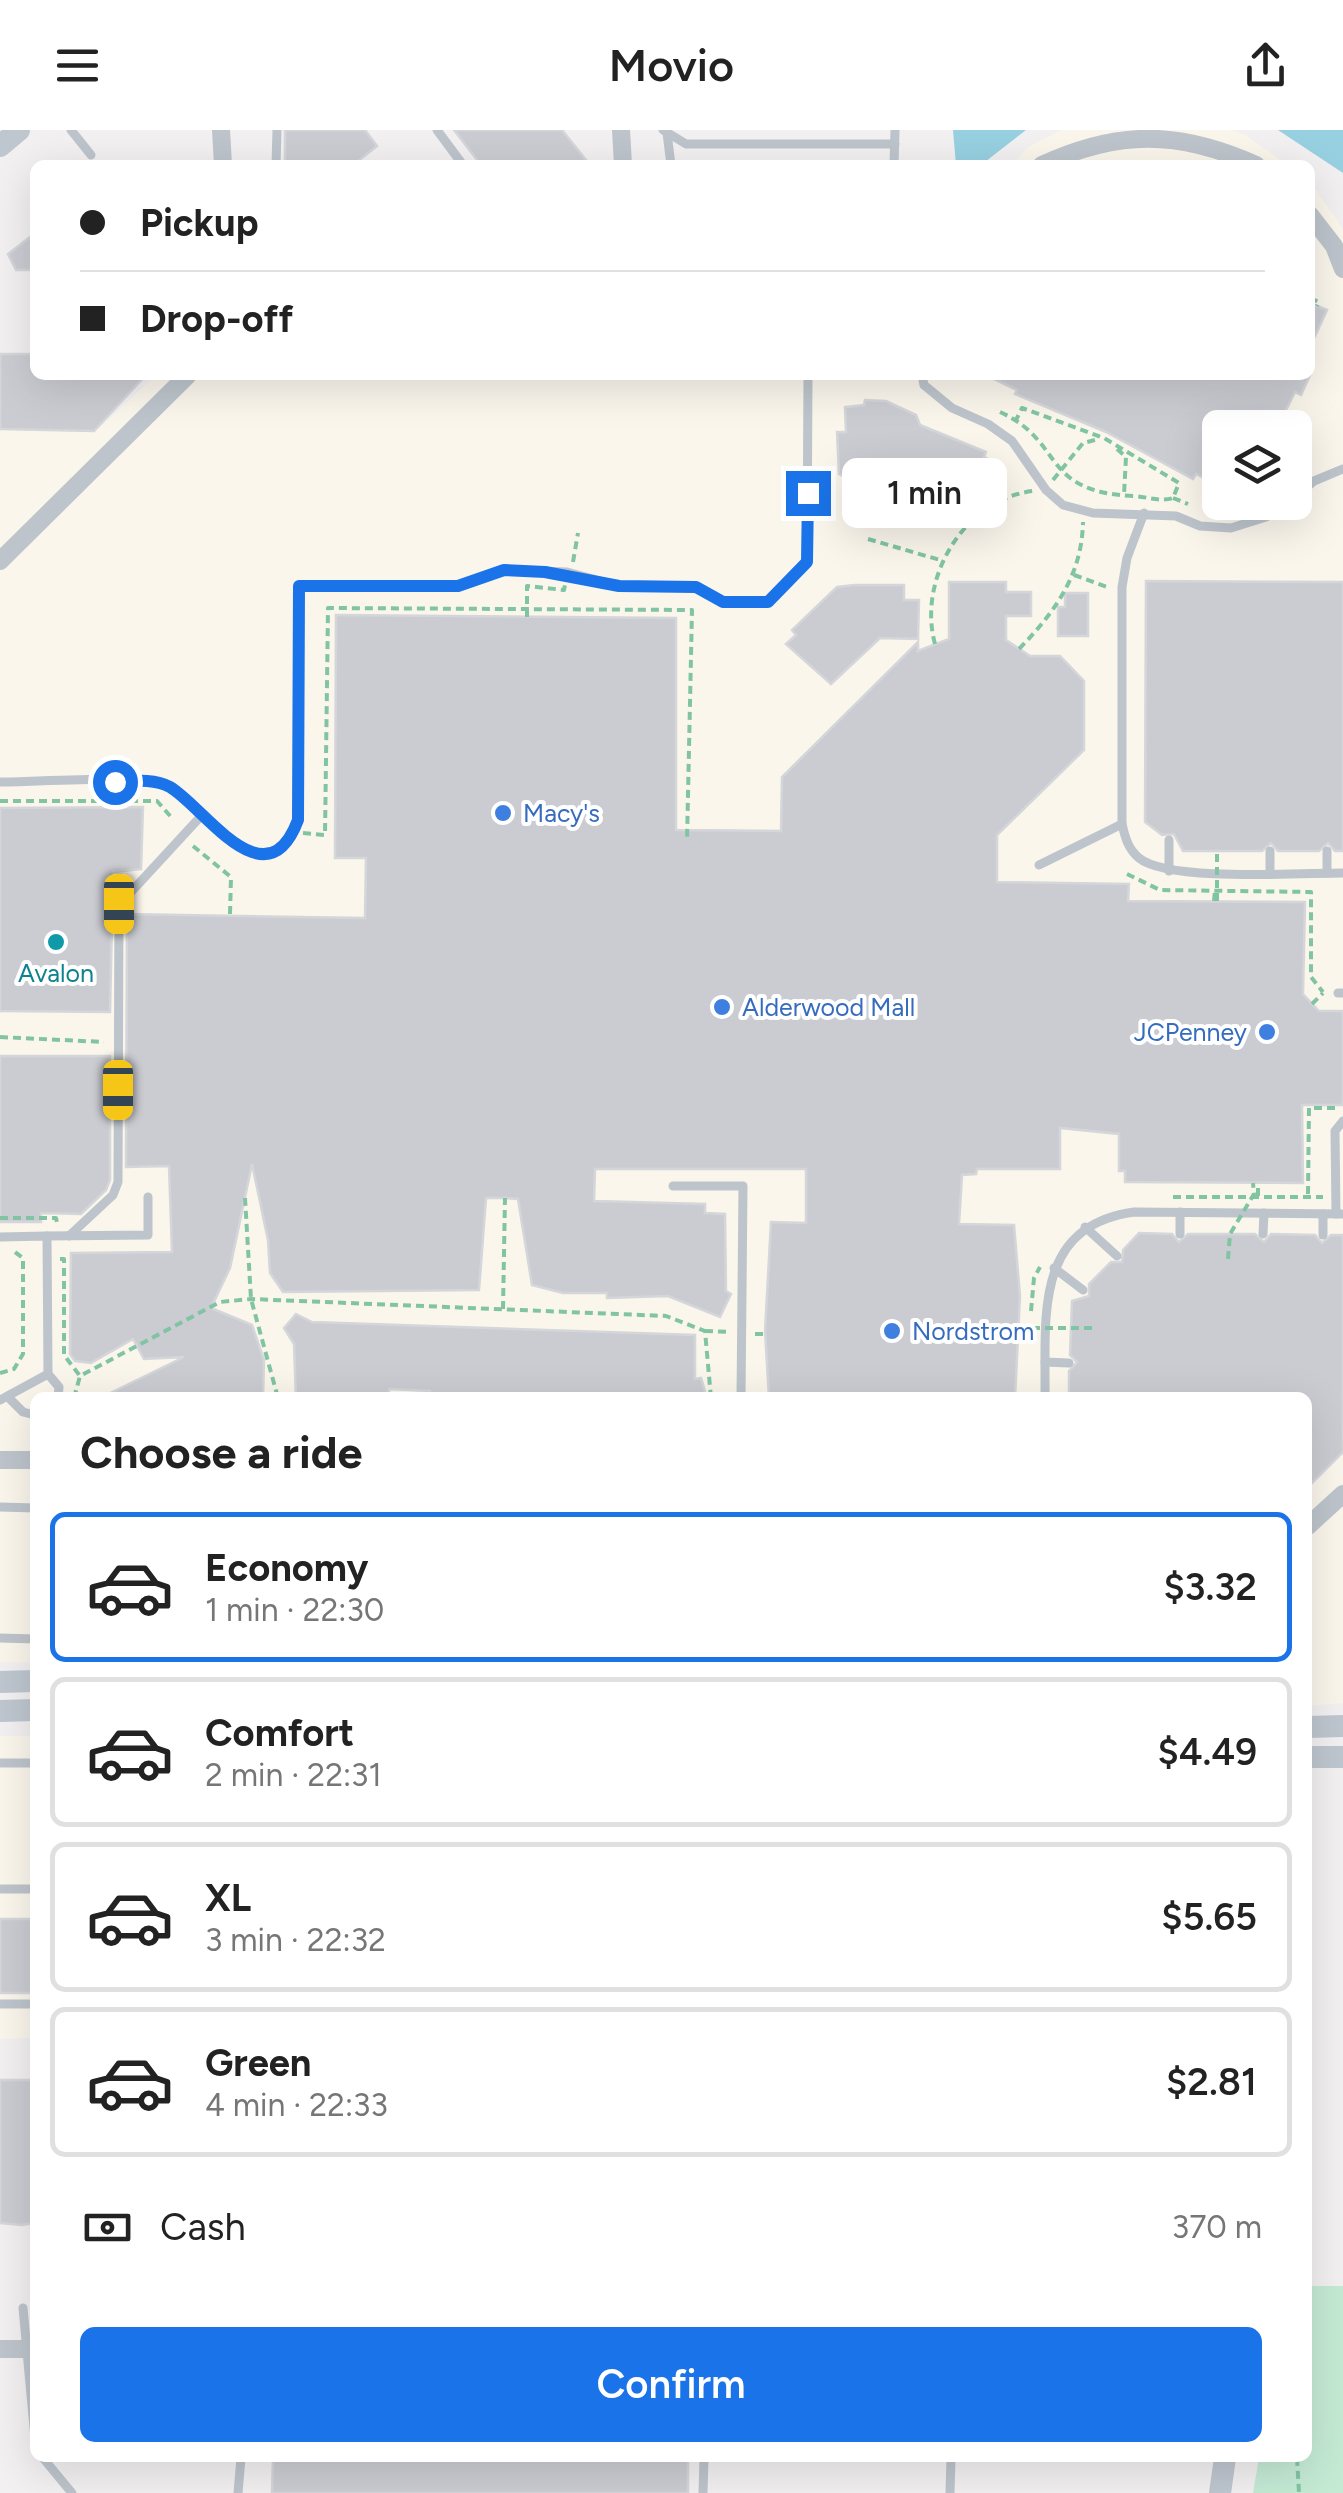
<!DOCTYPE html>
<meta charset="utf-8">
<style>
body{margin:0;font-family:Figtree,sans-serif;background:#f6f6f6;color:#222;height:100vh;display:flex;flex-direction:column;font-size:38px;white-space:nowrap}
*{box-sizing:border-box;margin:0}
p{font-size:32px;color:#767676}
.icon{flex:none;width:55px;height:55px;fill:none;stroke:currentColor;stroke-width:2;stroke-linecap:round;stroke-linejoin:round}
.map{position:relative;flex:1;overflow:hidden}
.drawer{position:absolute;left:30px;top:1262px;width:1282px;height:1070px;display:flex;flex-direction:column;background:#fff;border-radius:15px;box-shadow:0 10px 40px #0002}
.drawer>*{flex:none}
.top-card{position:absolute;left:30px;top:30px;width:1285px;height:220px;border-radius:15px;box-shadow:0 10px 40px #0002;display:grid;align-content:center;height:220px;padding:0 50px;background:#fff}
.buttons{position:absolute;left:1202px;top:280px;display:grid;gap:20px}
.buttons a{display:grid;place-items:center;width:110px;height:110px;border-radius:15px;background:#fff;box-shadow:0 10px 40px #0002;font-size:50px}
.end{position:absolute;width:45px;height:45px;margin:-22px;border:12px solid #1a73e8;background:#fff;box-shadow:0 0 0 5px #fff}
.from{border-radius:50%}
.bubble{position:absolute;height:70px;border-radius:15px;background:#fff;box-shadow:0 10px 40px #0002;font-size:32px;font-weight:600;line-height:70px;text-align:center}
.car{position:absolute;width:30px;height:60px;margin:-30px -15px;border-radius:12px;box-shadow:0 0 8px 2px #0007;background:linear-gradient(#f5c518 24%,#345 0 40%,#f5c518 0 76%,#345 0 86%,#f5c518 0)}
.top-card b{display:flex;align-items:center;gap:35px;height:95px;font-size:38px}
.top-card b+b{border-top:2px solid #e0e0e0}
.top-card i{width:25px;height:25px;background:#222}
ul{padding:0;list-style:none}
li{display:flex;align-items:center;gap:30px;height:150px;margin:0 20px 15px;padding:0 30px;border:5px solid #e0e0e0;border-radius:15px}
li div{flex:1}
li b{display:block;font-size:38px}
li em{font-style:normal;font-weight:600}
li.on{border-color:#1a73e8}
li>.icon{width:90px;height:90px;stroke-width:1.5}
h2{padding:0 50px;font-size:45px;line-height:120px}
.pay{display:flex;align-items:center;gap:25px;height:110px;padding:0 50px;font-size:38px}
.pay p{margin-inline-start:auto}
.action{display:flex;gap:20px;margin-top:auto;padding:20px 50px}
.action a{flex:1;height:115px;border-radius:15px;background:#1a73e8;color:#fff;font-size:40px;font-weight:600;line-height:115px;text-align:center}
header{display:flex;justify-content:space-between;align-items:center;height:130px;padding:0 50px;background:#fff;font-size:45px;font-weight:600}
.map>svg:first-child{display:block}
</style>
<header><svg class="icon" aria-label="menu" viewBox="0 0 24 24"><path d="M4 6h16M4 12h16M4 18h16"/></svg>Movio<svg class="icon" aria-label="share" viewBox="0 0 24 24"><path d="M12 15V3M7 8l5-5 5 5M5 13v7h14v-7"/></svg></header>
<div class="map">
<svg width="1343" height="2363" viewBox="0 0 1343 2363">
<rect width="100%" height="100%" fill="#f2f0f0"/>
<g fill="#faf6ec" fill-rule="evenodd">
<polygon points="1061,0 1231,0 1246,5 1287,35 1011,35 1028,17"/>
<path d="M1311 53 1343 99V1573L1308 1576V1268H35V1533L0 1532V298L98 299 156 245H1310ZM1220 298H1295V372H1220Z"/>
<polygon points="0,1606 35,1606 35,1908 0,1909"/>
</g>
<polygon fill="#c4ead4" points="1308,2156 1343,2156 1343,2363 1253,2363 1259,2328 1308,2328"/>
<g fill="#97d0e1">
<polygon points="953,0 1026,0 981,35 956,35"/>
<polygon points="1278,0 1343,0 1343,43"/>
</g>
<g fill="#cbccd2" stroke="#d5d6da" stroke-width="2.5">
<polygon points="285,0 365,0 377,16 353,35 285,35"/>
<polygon points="454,0 562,0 590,35 481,35"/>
<polygon points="35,103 35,140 16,140 8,124"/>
<polygon points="1310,173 1327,180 1310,217"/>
<polygon points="0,224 35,224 35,245 146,245 94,301 0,299"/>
<polygon points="986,245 1310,245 1301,265 1295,262 1277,298 1220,298 1220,356 1196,344 1193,349 1106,302 1015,264 1017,260"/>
<polygon points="865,270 886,271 916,285 920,295 986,322 984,327 995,332 975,376 931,389 839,344 837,302 846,302 845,277 864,275"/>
<polygon points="1146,451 1343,452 1343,721 1335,721 1328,713 1319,721 1278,721 1271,713 1262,721 1183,721 1174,704 1162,705 1145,692"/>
<polygon points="949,452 1006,452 1006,462 1031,462 1031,486 1006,486 1006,510 1030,526 1060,526 1084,551 1084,620 997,705 997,752 1129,754 1128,771 1305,772 1303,864 1319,881 1343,881 1343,975 1302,975 1303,1053 1125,1052 1125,1041 1119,1041 1119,1004 1060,998 1060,1039 977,1039 976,1044 962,1045 959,1094 1014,1095 1020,1166 1015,1268 769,1268 765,1201 771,1092 806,1093 806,1039 595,1039 594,1071 705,1074 705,1083 725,1084 726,1161 731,1164 720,1187 668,1166 607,1168 607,1163 563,1163 532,1155 518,1069 505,1068 486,1068 479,1160 283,1162 270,1143 268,1110 252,1034 230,1138 211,1178 252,1195 264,1230 263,1268 100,1268 184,1227 144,1229 133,1209 91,1233 75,1231 70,1224 71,1123 172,1122 169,1036 126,1037 127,784 365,788 366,728 335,728 336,485 676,488 676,700 781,701 782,647 918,512 918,521 949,509"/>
<polygon points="855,455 904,455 904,470 919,470 918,509 880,508 831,554 786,514 796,505 792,500 837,457"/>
<polygon points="1065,463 1088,463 1088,506 1058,506 1058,477 1065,477"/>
<polygon points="143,677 141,739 113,742 110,882 0,881 0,678"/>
<polygon points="0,926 110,926 110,1050 106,1060 81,1084 41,1083 41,1092 0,1092"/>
<polygon points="1139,1103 1172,1104 1179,1112 1188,1104 1255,1104 1264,1112 1271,1104 1315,1105 1322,1113 1331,1105 1343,1105 1343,1322 1308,1357 1308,1268 1069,1268 1069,1241 1077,1232 1070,1225 1072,1171 1089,1166 1089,1154 1111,1132 1122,1132 1123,1120"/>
<polygon points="296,1184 312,1192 695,1205 695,1249 701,1248 707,1268 431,1268 430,1261 389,1259 389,1268 296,1268 294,1214 284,1198"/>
<rect x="0" y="1789" width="35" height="74"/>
<polygon points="0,1950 35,1950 35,2093 22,2095 0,2093"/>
<polygon points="273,2328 688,2328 688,2363 272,2363"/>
</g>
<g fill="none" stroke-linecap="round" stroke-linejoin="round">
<g stroke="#81c4a4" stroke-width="4" stroke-dasharray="8 5" stroke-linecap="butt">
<polyline points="1310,168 1319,172 1317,176"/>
<path d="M1000 282C1066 312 1039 362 1134 366 1148 367 1161 372 1173 368L1179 353 1104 308 1022 278 1016 290"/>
<polyline points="1117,319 1126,327 1124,365"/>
<polyline points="1053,350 1083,313 1099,309"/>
<polyline points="1173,368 1188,374"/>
<polyline points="868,409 940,430"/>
<polyline points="573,432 578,403"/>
<polyline points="1074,445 1107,457"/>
<polyline points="527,487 527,456 564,460 565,455"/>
<path d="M935 514C917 449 964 369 1033 361"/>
<path d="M1019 519C1055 482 1082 445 1083 392"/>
<polyline points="0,671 157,671 171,687"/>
<polyline points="303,703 325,705 328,478 692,480 687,711"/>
<polyline points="193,716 231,747 230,784"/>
<polyline points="1127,744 1160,760 1311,762 1311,847 1323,862"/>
<polyline points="1214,771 1215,761"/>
<polyline points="1312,874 1323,863"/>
<polyline points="0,907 104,912"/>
<polyline points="1308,1064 1309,978 1338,978"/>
<polyline points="1258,1066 1258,1053"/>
<polyline points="1173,1067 1323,1067"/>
<polyline points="245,1068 251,1169 278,1268"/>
<polyline points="0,1088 56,1088 57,1093"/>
<polyline points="60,1129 64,1129 64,1225 80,1246 220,1172 251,1169 666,1186 705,1201 711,1268"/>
<polyline points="503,1179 505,1068"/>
<polyline points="1031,1181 1034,1148 1040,1137"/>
<polyline points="705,1201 730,1202"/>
<polyline points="755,1204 765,1204"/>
<polyline points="0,1243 14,1239 23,1224 23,1128 15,1122"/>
<polyline points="74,1268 80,1246"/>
<polyline points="1297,2328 1299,2363"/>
</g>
<g stroke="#bdc4cb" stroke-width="9">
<polyline points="71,0 91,25"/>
<polyline points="437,0 463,35"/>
<polyline points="663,0 686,14 895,14"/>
<polyline points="667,3 671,35"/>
<polyline points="276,35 277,0"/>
<polyline points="894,35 895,0"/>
<polyline points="922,245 924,255 952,278 988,294 1012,311 1046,360 1063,375 1093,383 1176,386 1200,396 1231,398 1266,387 1287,372"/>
<polyline points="1295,367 1314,351 1343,339"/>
<path d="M1144 383 1127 428 1122 457V694C1125 707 1128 719 1139 728 1168 752 1301 743 1343 743"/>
<path d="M0 652C32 652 137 645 162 653 199 665 265 782 298 690L299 456H459L504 440 567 442 619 456 697 457 723 472H769L807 431 808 245"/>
<polyline points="1270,721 1270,743"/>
<polyline points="1327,721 1327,743"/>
<polyline points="1039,735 1122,694"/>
<polyline points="1169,741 1169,710"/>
<polyline points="1338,863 1343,863"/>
<polyline points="673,1056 743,1056 741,1268"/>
<polyline points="1323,1084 1323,1105"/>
<polyline points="1336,1084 1335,1001 1343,991"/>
<polyline points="1085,1097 1117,1126"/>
<polyline points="1180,1104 1180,1082"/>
<polyline points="1263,1104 1264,1083"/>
<polyline points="47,1106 148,1105 148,1067"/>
<polyline points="69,1106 113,1065 118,1052 119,775 202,685"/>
<polyline points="0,1107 47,1106 48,1244 0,1270"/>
<polyline points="1054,1138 1083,1160"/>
<polyline points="1045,1232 1069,1233"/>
<polyline points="48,1244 59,1257 58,1268"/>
<polyline points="9,1268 23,1282 35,1285"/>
<path d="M1045 1268C1046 1188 1033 1096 1134 1082L1343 1084"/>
<polyline points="0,1377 35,1378"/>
<polyline points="0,1508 35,1509"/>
<polyline points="0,1633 35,1633"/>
<polyline points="0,1759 35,1759"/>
<polyline points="0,1874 35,1874"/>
<polyline points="23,2178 35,2308"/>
<polyline points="43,2328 72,2363"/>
<polyline points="238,2363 241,2328"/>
<polyline points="703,2363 704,2328"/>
<polyline points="950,2363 951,2328"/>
</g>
<g stroke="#bdc4cb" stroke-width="18">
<polyline points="221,0 223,35"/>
<polyline points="621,0 623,35"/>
<path d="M1042 35C1118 0 1178 0 1256 35"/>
<polyline points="1310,85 1334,116 1343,139"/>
<polyline points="0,431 188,245"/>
<polyline points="0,1330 35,1330"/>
<polyline points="1308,1396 1343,1364"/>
<polyline points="0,2219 35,2219"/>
</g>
<g stroke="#bec6cf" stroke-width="22">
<polyline points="0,16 19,0"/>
<polyline points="0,1552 35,1551"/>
<polyline points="0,1581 35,1580"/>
<polyline points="1308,1597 1343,1596"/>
<polyline points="1308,1627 1343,1627"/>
<polyline points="1220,2363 1225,2328"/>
</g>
<g stroke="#81c4a4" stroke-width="4" stroke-dasharray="8 5" stroke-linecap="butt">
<polyline points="1217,771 1217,721"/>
<polyline points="1228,1129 1230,1104 1254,1064 1253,1053"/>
<polyline points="1019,1198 1093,1198"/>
</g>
</g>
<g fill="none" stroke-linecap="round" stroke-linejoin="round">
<path stroke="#1a73e8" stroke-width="12" d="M115 652C133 651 154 648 170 657 204 677 266 775 298 690L299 456H458L504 440 545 442 619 456 696 457 723 472H768L807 432 808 363"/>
</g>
<g fill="#3f7fe0" stroke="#fff" stroke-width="4">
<circle cx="503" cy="683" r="10"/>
<circle cx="722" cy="877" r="10"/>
<circle cx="1267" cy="902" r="10"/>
<circle cx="892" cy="1201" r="10"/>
</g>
<circle fill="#0f9aa8" stroke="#fff" stroke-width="4" cx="56" cy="812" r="10"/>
<g text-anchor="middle" stroke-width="8" stroke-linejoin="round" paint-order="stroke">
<g font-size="25" fill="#366cbe" stroke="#fff" text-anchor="start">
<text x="523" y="692">Macy's</text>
<text x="742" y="886">Alderwood Mall</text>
<text x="1247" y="911" text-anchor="end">JCPenney</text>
<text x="912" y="1210">Nordstrom</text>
</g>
<g font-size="25" fill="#0d838f" stroke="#fff">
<text x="56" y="852">Avalon</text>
</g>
</g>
</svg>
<div class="buttons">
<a><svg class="icon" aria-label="layers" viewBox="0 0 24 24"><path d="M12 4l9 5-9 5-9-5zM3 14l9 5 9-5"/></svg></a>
</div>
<i class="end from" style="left:115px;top:652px"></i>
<i class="end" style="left:808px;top:363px"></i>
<div class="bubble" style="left:842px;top:328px;width:165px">1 min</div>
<i class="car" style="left:119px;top:774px;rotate:180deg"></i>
<i class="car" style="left:118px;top:960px;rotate:180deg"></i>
<div class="top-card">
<b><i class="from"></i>Pickup</b>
<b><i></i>Drop-off</b>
</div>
<section class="drawer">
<h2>Choose a ride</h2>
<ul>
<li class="on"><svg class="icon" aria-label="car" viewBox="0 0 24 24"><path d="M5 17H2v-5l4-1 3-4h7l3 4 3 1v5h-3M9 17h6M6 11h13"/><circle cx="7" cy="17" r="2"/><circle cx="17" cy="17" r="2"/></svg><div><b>Economy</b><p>1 min · 22:30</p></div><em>$3.32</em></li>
<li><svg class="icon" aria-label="car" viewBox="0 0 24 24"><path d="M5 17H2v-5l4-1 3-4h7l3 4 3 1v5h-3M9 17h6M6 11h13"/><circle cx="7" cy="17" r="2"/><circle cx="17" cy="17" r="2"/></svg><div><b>Comfort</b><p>2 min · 22:31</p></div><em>$4.49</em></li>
<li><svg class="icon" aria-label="car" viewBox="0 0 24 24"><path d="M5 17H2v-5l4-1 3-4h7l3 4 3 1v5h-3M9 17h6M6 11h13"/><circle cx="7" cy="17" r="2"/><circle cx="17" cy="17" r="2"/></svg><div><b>XL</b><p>3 min · 22:32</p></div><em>$5.65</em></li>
<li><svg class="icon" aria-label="car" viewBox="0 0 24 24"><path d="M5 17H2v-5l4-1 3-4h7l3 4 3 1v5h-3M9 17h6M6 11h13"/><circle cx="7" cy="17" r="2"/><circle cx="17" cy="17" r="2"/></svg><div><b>Green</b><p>4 min · 22:33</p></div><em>$2.81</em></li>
</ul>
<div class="pay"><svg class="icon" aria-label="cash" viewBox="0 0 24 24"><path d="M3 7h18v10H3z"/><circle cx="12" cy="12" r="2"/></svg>Cash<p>370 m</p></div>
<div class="action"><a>Confirm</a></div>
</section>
</div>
